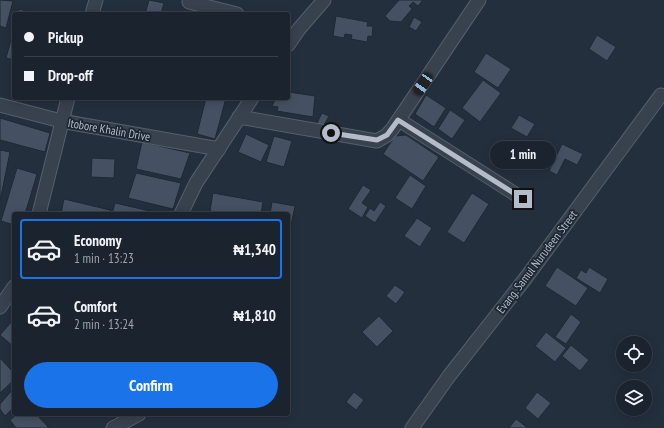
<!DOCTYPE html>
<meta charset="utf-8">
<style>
body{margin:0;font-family:"PT Sans Narrow",sans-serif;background:#242b36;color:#f1f3f6;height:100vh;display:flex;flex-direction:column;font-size:15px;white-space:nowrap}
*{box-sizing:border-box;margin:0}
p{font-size:13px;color:#a0a4aa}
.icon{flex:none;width:22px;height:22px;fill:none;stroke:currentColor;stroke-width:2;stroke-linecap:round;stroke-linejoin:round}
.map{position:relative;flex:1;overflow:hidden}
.side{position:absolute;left:12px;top:212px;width:278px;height:204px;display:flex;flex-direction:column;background:#1b232e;border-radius:4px;box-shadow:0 2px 10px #0003,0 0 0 1px #39404a}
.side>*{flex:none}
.banner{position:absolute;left:12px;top:12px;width:278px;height:88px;border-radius:4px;box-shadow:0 2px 10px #0003,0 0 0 1px #39404a;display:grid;align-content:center;height:88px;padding:0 12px;background:#1b232e}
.controls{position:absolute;left:616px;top:336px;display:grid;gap:8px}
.controls a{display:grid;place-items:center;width:36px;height:36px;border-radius:50%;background:#1b232e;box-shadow:0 2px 10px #0003,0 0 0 1px #39404a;font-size:20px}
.end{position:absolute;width:18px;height:18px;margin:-9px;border:5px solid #b4bcc9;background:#111;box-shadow:0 0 0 2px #111}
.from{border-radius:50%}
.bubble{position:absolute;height:28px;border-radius:14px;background:#1b232e;box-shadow:0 2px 10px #0003,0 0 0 1px #39404a;font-size:13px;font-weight:700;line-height:28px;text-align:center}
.car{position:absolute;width:12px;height:24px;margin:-12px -6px;border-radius:5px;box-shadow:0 0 3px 1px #0007;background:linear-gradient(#222 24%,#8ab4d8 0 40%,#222 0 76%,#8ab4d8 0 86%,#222 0)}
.banner b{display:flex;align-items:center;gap:14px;height:38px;font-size:15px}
.banner b+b{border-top:1px solid #39404a}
.banner i{width:10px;height:10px;background:#f1f3f6}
ul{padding:7px 0 0;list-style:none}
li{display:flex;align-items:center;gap:12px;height:60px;margin:0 8px 6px;padding:0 4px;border:2px solid transparent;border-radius:4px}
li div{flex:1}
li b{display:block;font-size:15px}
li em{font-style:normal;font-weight:700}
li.current{border-color:#1a73e8}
li>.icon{width:36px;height:36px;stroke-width:1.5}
.primary-button{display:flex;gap:8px;margin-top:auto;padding:8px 12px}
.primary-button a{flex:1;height:46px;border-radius:24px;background:#1a73e8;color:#fff;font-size:16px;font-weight:700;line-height:46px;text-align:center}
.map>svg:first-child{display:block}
</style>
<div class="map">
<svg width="664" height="428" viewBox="0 0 664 428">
<rect width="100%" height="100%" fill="#242f3e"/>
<g fill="#455162" stroke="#1f2835">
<polygon points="0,0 13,1 6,28 0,26"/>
<polygon points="149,0 164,3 161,14 145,14"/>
<polygon points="399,0 423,0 418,6 413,2 409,6 412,9 401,22 390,21 385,16"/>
<polygon points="19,9 37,14 18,14"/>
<polygon points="336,16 368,22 367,26 373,26 372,37 368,36 367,42 351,39 352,35 345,34 344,38 333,36"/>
<polygon points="414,17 422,22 416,31 409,27"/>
<polygon points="597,35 616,47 607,61 589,49"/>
<polygon points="12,36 14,36 14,60 6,58"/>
<polygon points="486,53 511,69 498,88 474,72"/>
<polygon points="483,80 501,93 480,122 462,108"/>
<polygon points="289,92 315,96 313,117 277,111 278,107 272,106 276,98 288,98"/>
<polygon points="426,95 446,108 434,127 415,114"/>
<polygon points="206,98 226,98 215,139 197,134"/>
<polygon points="450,110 465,120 452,139 438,129"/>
<polygon points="322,113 329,116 323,127 317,123"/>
<polygon points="519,115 535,124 527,137 511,128"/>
<polygon points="0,118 50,133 45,152 0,140"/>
<polygon points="246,134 269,145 261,162 238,152"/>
<polygon points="406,135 439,157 423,181 383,154 395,136"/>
<polygon points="274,136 292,141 284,167 266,162"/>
<polygon points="142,142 190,153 181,179 136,169"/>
<polygon points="562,144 583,154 577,165 565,159 557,175 549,171"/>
<polygon points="0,150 10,152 0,201"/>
<polygon points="92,158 115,159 114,178 91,177"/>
<polygon points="17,168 37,174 25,214 14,214 14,225 1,221"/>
<polygon points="136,173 181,183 173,209 128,198"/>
<polygon points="410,175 426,186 412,209 395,198"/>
<polygon points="363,185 371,190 362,203 368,207 362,218 348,209"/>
<polygon points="213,193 263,202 261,214 223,214 210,211"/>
<polygon points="472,193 489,204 464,243 447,232"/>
<polygon points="64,199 110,210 109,214 61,214"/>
<polygon points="272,202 295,206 290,230 288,230 288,214 270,214"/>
<polygon points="380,202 386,206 375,223 365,216 370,208 374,211"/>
<polygon points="115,203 163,214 112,214"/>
<polygon points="417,218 432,228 420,247 404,236"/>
<polygon points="557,267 588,288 576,306 545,286"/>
<polygon points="589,267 608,279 600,293 576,278 581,270 586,273"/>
<polygon points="395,285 405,292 396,304 386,296"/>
<polygon points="571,314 581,322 566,344 555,337"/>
<polygon points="379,316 393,331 377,347 362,332"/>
<polygon points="13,320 14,321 14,347 0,335"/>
<polygon points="546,332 566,348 555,362 535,346"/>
<polygon points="571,345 589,360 580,371 562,356"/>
<polygon points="0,358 14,373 14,380 0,393"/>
<polygon points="14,388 14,407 5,416 0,409 0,404"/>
<polygon points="354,392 364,400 356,410 346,402"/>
<polygon points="537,392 551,403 538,419 525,408"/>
<polygon points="17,414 36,414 49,428 16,428 10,420"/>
<polygon points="516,419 528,428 509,428"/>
</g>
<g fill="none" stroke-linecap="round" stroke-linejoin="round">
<defs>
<g id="minor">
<polyline points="189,2 237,14"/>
<polyline points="92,14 96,0"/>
<polyline points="288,45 299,29 324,0"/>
<polyline points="0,105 61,121 219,149"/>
<polyline points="239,117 377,141 387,135 393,128 479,0"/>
<polyline points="399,120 523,199"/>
<polyline points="39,214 68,98"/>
<polyline points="181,214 196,183 252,98"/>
<polyline points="0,307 14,287"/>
<polyline points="113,428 139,414"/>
<polyline points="412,428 449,376 525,279 661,95"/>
</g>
</defs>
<use href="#minor" stroke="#565f6c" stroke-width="15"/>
<use href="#minor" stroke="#38414e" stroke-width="13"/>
</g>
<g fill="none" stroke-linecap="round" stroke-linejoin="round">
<polyline stroke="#b4bcc9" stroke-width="5" points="331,133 377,140 387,135 398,120 523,199"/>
</g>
<g text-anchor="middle" stroke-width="3.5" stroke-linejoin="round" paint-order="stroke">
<g font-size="12" fill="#b4bcc9" stroke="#1d2633">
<text transform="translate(109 130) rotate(10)" y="4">Itobore Khalin Drive</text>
<text transform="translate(537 262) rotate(-53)" y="4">Evang. Samul Nurudeen Street</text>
</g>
</g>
</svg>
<div class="controls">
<a><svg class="icon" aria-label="locate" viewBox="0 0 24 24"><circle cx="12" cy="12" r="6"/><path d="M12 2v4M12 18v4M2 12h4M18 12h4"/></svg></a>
<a><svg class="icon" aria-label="layers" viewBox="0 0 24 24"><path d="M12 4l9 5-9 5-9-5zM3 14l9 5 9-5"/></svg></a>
</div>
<i class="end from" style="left:331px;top:133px"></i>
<i class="end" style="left:523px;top:199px"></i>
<div class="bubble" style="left:490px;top:141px;width:66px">1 min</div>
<i class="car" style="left:423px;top:84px;rotate:214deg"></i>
<div class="banner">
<b><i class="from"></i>Pickup</b>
<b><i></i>Drop-off</b>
</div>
<section class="side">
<ul>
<li class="current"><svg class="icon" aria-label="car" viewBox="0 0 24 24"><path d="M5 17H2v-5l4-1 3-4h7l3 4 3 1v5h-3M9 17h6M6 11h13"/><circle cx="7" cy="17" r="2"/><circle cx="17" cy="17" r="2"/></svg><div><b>Economy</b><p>1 min · 13:23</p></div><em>₦1,340</em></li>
<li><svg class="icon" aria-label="car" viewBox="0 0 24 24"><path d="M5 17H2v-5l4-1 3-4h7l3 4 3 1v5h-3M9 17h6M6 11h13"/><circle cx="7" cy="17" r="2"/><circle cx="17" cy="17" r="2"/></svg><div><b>Comfort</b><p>2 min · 13:24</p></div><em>₦1,810</em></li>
</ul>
<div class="primary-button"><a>Confirm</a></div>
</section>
</div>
